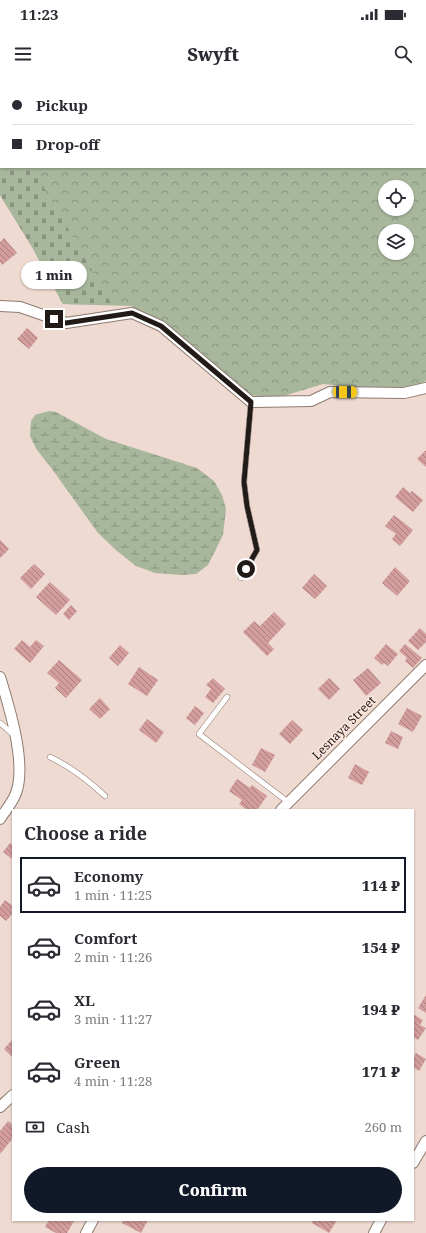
<!DOCTYPE html>
<meta charset="utf-8">
<style>
body{margin:0;font-family:"Noto Serif",serif;background:#f2f2f3;color:#2b2b33;height:100vh;display:flex;flex-direction:column;font-size:15px;white-space:nowrap}
*{box-sizing:border-box;margin:0}
p{font-size:13px;color:#7c7c81}
.icon{flex:none;width:22px;height:22px;fill:none;stroke:currentColor;stroke-width:2;stroke-linecap:round;stroke-linejoin:round}
.map{position:relative;flex:1;overflow:hidden}
.sheet{position:absolute;left:12px;top:729px;width:402px;height:412px;display:flex;flex-direction:column;background:#fff;border-radius:0px;box-shadow:0 1px 3px #0004}
.sheet>*{flex:none}
.hud{position:absolute;left:0px;top:0px;width:426px;height:88px;box-shadow:0 1px 3px #0004;display:grid;align-content:center;height:88px;padding:0 12px;background:#fff}
.tools{position:absolute;left:378px;top:100px;display:grid;gap:8px}
.tools a{display:grid;place-items:center;width:36px;height:36px;border-radius:50%;background:#fff;box-shadow:0 1px 3px #0004;font-size:20px}
.end{position:absolute;width:18px;height:18px;margin:-9px;border:5px solid #211a16;background:#fff;box-shadow:0 0 0 2px #fff}
.from{border-radius:50%}
.bubble{position:absolute;height:28px;border-radius:14px;background:#fff;box-shadow:0 1px 3px #0004;font-size:13px;font-weight:800;line-height:28px;text-align:center}
.car{position:absolute;width:12px;height:24px;margin:-12px -6px;border-radius:5px;box-shadow:0 0 3px 1px #0007;background:linear-gradient(#f5c518 24%,#345 0 40%,#f5c518 0 76%,#345 0 86%,#f5c518 0)}
.hud b{display:flex;align-items:center;gap:14px;height:38px;font-size:15px}
.hud b+b{border-top:1px solid #e1e1e2}
.hud i{width:10px;height:10px;background:#2b2b33}
ul{padding:0;list-style:none}
li{display:flex;align-items:center;gap:12px;height:56px;margin:0 8px 6px;padding:0 4px;border:2px solid transparent;border-radius:0px}
li div{flex:1}
li b{display:block;font-size:15px}
li em{font-style:normal;font-weight:800}
li.current{border-color:#111827}
li>.icon{width:36px;height:36px;stroke-width:1.5}
h2{padding:0 12px;font-size:18px;line-height:48px}
.pay{display:flex;align-items:center;gap:10px;height:44px;padding:0 12px;font-size:15px}
.pay p{margin-inline-start:auto}
.primary-button{display:flex;gap:8px;margin-top:auto;padding:8px 12px}
.primary-button a{flex:1;height:46px;border-radius:24px;background:#111827;color:#fff;font-size:16px;font-weight:800;line-height:46px;text-align:center}
.status{display:flex;justify-content:space-between;align-items:center;height:28px;padding:0 20px;background:#fff;direction:ltr}
.status svg{height:11px;fill:currentColor}
header{display:flex;justify-content:space-between;align-items:center;height:52px;padding:0 12px;background:#fff;font-size:18px;font-weight:800}
.map>svg:first-child{display:block}
</style>
<div class="status"><b>11:23</b><svg viewBox="0 0 49 12"><path d="M0 12V9h3v3zM5 12V6h3v6zM10 12V3h3v9zM15 12V0h3v12zM26 1h20v11H26zM47 4h2v5h-2z"/></svg></div>
<header><svg class="icon" aria-label="menu" viewBox="0 0 24 24"><path d="M4 6h16M4 12h16M4 18h16"/></svg>Swyft<svg class="icon" aria-label="search" viewBox="0 0 24 24"><circle cx="10" cy="10" r="6"/><path d="M15 15l6 6"/></svg></header>
<div class="map">
<svg width="426" height="1153" viewBox="0 0 426 1153">
<defs>
<pattern id="forest-crowns" width="20" height="18" patternUnits="userSpaceOnUse"><rect width="20" height="18" fill="#a8b79c"/><path d="M2 6a3 3 0 1 1 6 0M12 15a3 3 0 1 1 6 0" fill="none" stroke="#88947e"/></pattern>
<pattern id="wetland-marsh" width="20" height="14" patternUnits="userSpaceOnUse"><rect width="20" height="14" fill="#a8b79c"/><path d="M1 5h8M5 5V1M11 12h8M15 12V8" fill="none" stroke="#88947e"/></pattern>
<pattern id="cemetery-stones" width="16" height="16" patternUnits="userSpaceOnUse"><rect width="16" height="16" fill="#a8b79c"/><path d="M2 7V4a2 2 0 0 1 4 0v3zM10 15v-3a2 2 0 0 1 4 0v3z" fill="#88947e"/></pattern>
<pattern id="building-back-hatch" width="6" height="6" patternUnits="userSpaceOnUse"><rect width="6" height="6" fill="#d29d9c"/><path d="M-1 5l2 2M0 0l6 6M5-1l2 2" fill="none" stroke="#aa7f7e"/></pattern>
</defs>
<rect width="100%" height="100%" fill="#eedad0"/>
<path fill="url(#forest-crowns)" fill-rule="evenodd" d="M0 0H426V301L406 312 323 304 277 318 250 315 162 243 131 226 63 224 32 167 0 115ZM1 1H425V87H1ZM385 107H407V129H385ZM385 151H407V173H385Z"/>
<polygon fill="url(#wetland-marsh)" points="49,331 56,332 106,359 197,388 214,401 222,415 226,429 223,455 208,485 196,494 182,495 155,493 136,486 117,471 98,453 52,389 37,370 30,356 31,341 35,335"/>
<polygon fill="url(#cemetery-stones)" points="0,33 1,87 32,87 112,225 63,224 32,167 0,115"/>
<g fill="url(#building-back-hatch)">
<polygon points="4,158 17,173 2,185 0,182 0,162"/>
<polygon points="27,248 38,258 29,269 17,259"/>
<polygon points="426,370 426,387 417,379"/>
<polygon points="403,407 410,413 412,411 423,420 413,432 395,417"/>
<polygon points="394,435 413,450 400,466 392,459 396,454 385,446"/>
<polygon points="0,460 9,469 0,478"/>
<polygon points="34,484 45,494 31,509 20,498"/>
<polygon points="395,487 410,501 397,516 382,503"/>
<polygon points="314,494 327,506 315,519 302,508"/>
<polygon points="50,502 70,520 56,535 36,517"/>
<polygon points="71,525 77,531 69,540 63,534"/>
<polygon points="274,532 286,544 268,563 274,569 267,576 243,552 254,541 260,546"/>
<polygon points="420,548 426,554 426,562 418,570 408,561"/>
<polygon points="22,560 30,567 36,560 44,566 30,583 14,569"/>
<polygon points="386,564 398,574 388,586 384,583 382,585 374,578"/>
<polygon points="405,564 422,578 413,588 405,581 407,578 399,571"/>
<polygon points="120,565 129,573 118,586 109,578"/>
<polygon points="59,580 82,600 66,618 55,608 59,603 47,593"/>
<polygon points="139,587 158,600 147,616 128,604"/>
<polygon points="368,588 381,603 366,616 353,600"/>
<polygon points="213,598 225,609 213,623 205,617 211,609 206,605"/>
<polygon points="329,598 340,609 329,620 318,609"/>
<polygon points="100,618 110,629 100,639 89,629"/>
<polygon points="195,626 204,633 195,645 186,638"/>
<polygon points="407,628 422,636 413,652 398,644"/>
<polygon points="147,639 164,652 156,663 139,650"/>
<polygon points="292,640 303,650 290,664 279,654"/>
<polygon points="391,651 403,657 398,669 385,663"/>
<polygon points="261,668 275,675 265,692 252,685"/>
<polygon points="355,684 369,692 362,705 348,698"/>
<polygon points="237,699 250,708 252,705 267,716 257,730 247,730 239,724 242,720 229,711"/>
<polygon points="10,763 13,765 12,779 3,772"/>
<polygon points="5,820 13,826 13,833 6,841 0,836 0,827"/>
<polygon points="426,915 426,933 418,928"/>
<polygon points="413,934 423,940 420,945 426,948 418,960 413,957"/>
<polygon points="13,959 13,978 4,969"/>
<polygon points="416,973 426,979 419,991 413,987 413,978"/>
<polygon points="8,1041 13,1045 13,1058 0,1074 0,1051"/>
<polygon points="49,1140 72,1140 74,1141 67,1153 56,1153 45,1147"/>
<polygon points="123,1140 148,1140 141,1153 122,1143"/>
<polygon points="313,1140 337,1140 329,1153 312,1143"/>
</g>
<g fill="none" stroke-linecap="round" stroke-linejoin="round">
<defs>
<g id="lane">
<polyline points="241,498 257,470 247,426 244,402 251,322"/>
<polyline points="227,617 199,654 288,722"/>
<polyline points="0,643 14,655"/>
<path d="M50 677C71 687 88 700 105 716"/>
</g>
<g id="street">
<polyline points="0,226 20,227 66,243 132,233 161,246 251,322 311,321 330,312 404,313 426,308"/>
<path d="M0 597C9 626 27 684 16 713 13 722 5 731 0 739"/>
<polyline points="281,730 426,585"/>
<polyline points="0,1027 13,1015"/>
<polyline points="413,1083 426,1061"/>
<polyline points="86,1153 93,1140"/>
<polyline points="374,1153 381,1140"/>
</g>
</defs>
<use href="#lane" stroke="#8e7b72" stroke-width="6"/>
<use href="#street" stroke="#8e7b72" stroke-width="12"/>
<use href="#lane" stroke="#fff" stroke-width="5"/>
<use href="#street" stroke="#fff" stroke-width="10"/>
</g>
<g fill="none" stroke-linecap="round" stroke-linejoin="round">
<polyline stroke="#211a16" stroke-width="5" points="54,239 66,243 132,233 161,246 251,322 244,402 247,426 257,470 246,489"/>
</g>
<g text-anchor="middle" stroke-width="3" stroke-linejoin="round" paint-order="stroke">
<g font-size="12" fill="#211a16" stroke="#fbe7dd">
<text transform="translate(344 648) rotate(-45)" y="4">Lesnaya Street</text>
</g>
</g>
</svg>
<div class="tools">
<a><svg class="icon" aria-label="locate" viewBox="0 0 24 24"><circle cx="12" cy="12" r="6"/><path d="M12 2v4M12 18v4M2 12h4M18 12h4"/></svg></a>
<a><svg class="icon" aria-label="layers" viewBox="0 0 24 24"><path d="M12 4l9 5-9 5-9-5zM3 14l9 5 9-5"/></svg></a>
</div>
<i class="end from" style="left:246px;top:489px"></i>
<i class="end" style="left:54px;top:239px"></i>
<div class="bubble" style="left:21px;top:181px;width:66px">1 min</div>
<i class="car" style="left:345px;top:312px;rotate:91deg"></i>
<div class="hud">
<b><i class="from"></i>Pickup</b>
<b><i></i>Drop-off</b>
</div>
<section class="sheet">
<h2>Choose a ride</h2>
<ul>
<li class="current"><svg class="icon" aria-label="car" viewBox="0 0 24 24"><path d="M5 17H2v-5l4-1 3-4h7l3 4 3 1v5h-3M9 17h6M6 11h13"/><circle cx="7" cy="17" r="2"/><circle cx="17" cy="17" r="2"/></svg><div><b>Economy</b><p>1 min · 11:25</p></div><em>114 ₽</em></li>
<li><svg class="icon" aria-label="car" viewBox="0 0 24 24"><path d="M5 17H2v-5l4-1 3-4h7l3 4 3 1v5h-3M9 17h6M6 11h13"/><circle cx="7" cy="17" r="2"/><circle cx="17" cy="17" r="2"/></svg><div><b>Comfort</b><p>2 min · 11:26</p></div><em>154 ₽</em></li>
<li><svg class="icon" aria-label="car" viewBox="0 0 24 24"><path d="M5 17H2v-5l4-1 3-4h7l3 4 3 1v5h-3M9 17h6M6 11h13"/><circle cx="7" cy="17" r="2"/><circle cx="17" cy="17" r="2"/></svg><div><b>XL</b><p>3 min · 11:27</p></div><em>194 ₽</em></li>
<li><svg class="icon" aria-label="car" viewBox="0 0 24 24"><path d="M5 17H2v-5l4-1 3-4h7l3 4 3 1v5h-3M9 17h6M6 11h13"/><circle cx="7" cy="17" r="2"/><circle cx="17" cy="17" r="2"/></svg><div><b>Green</b><p>4 min · 11:28</p></div><em>171 ₽</em></li>
</ul>
<div class="pay"><svg class="icon" aria-label="cash" viewBox="0 0 24 24"><path d="M3 7h18v10H3z"/><circle cx="12" cy="12" r="2"/></svg>Cash<p>260 m</p></div>
<div class="primary-button"><a>Confirm</a></div>
</section>
</div>
